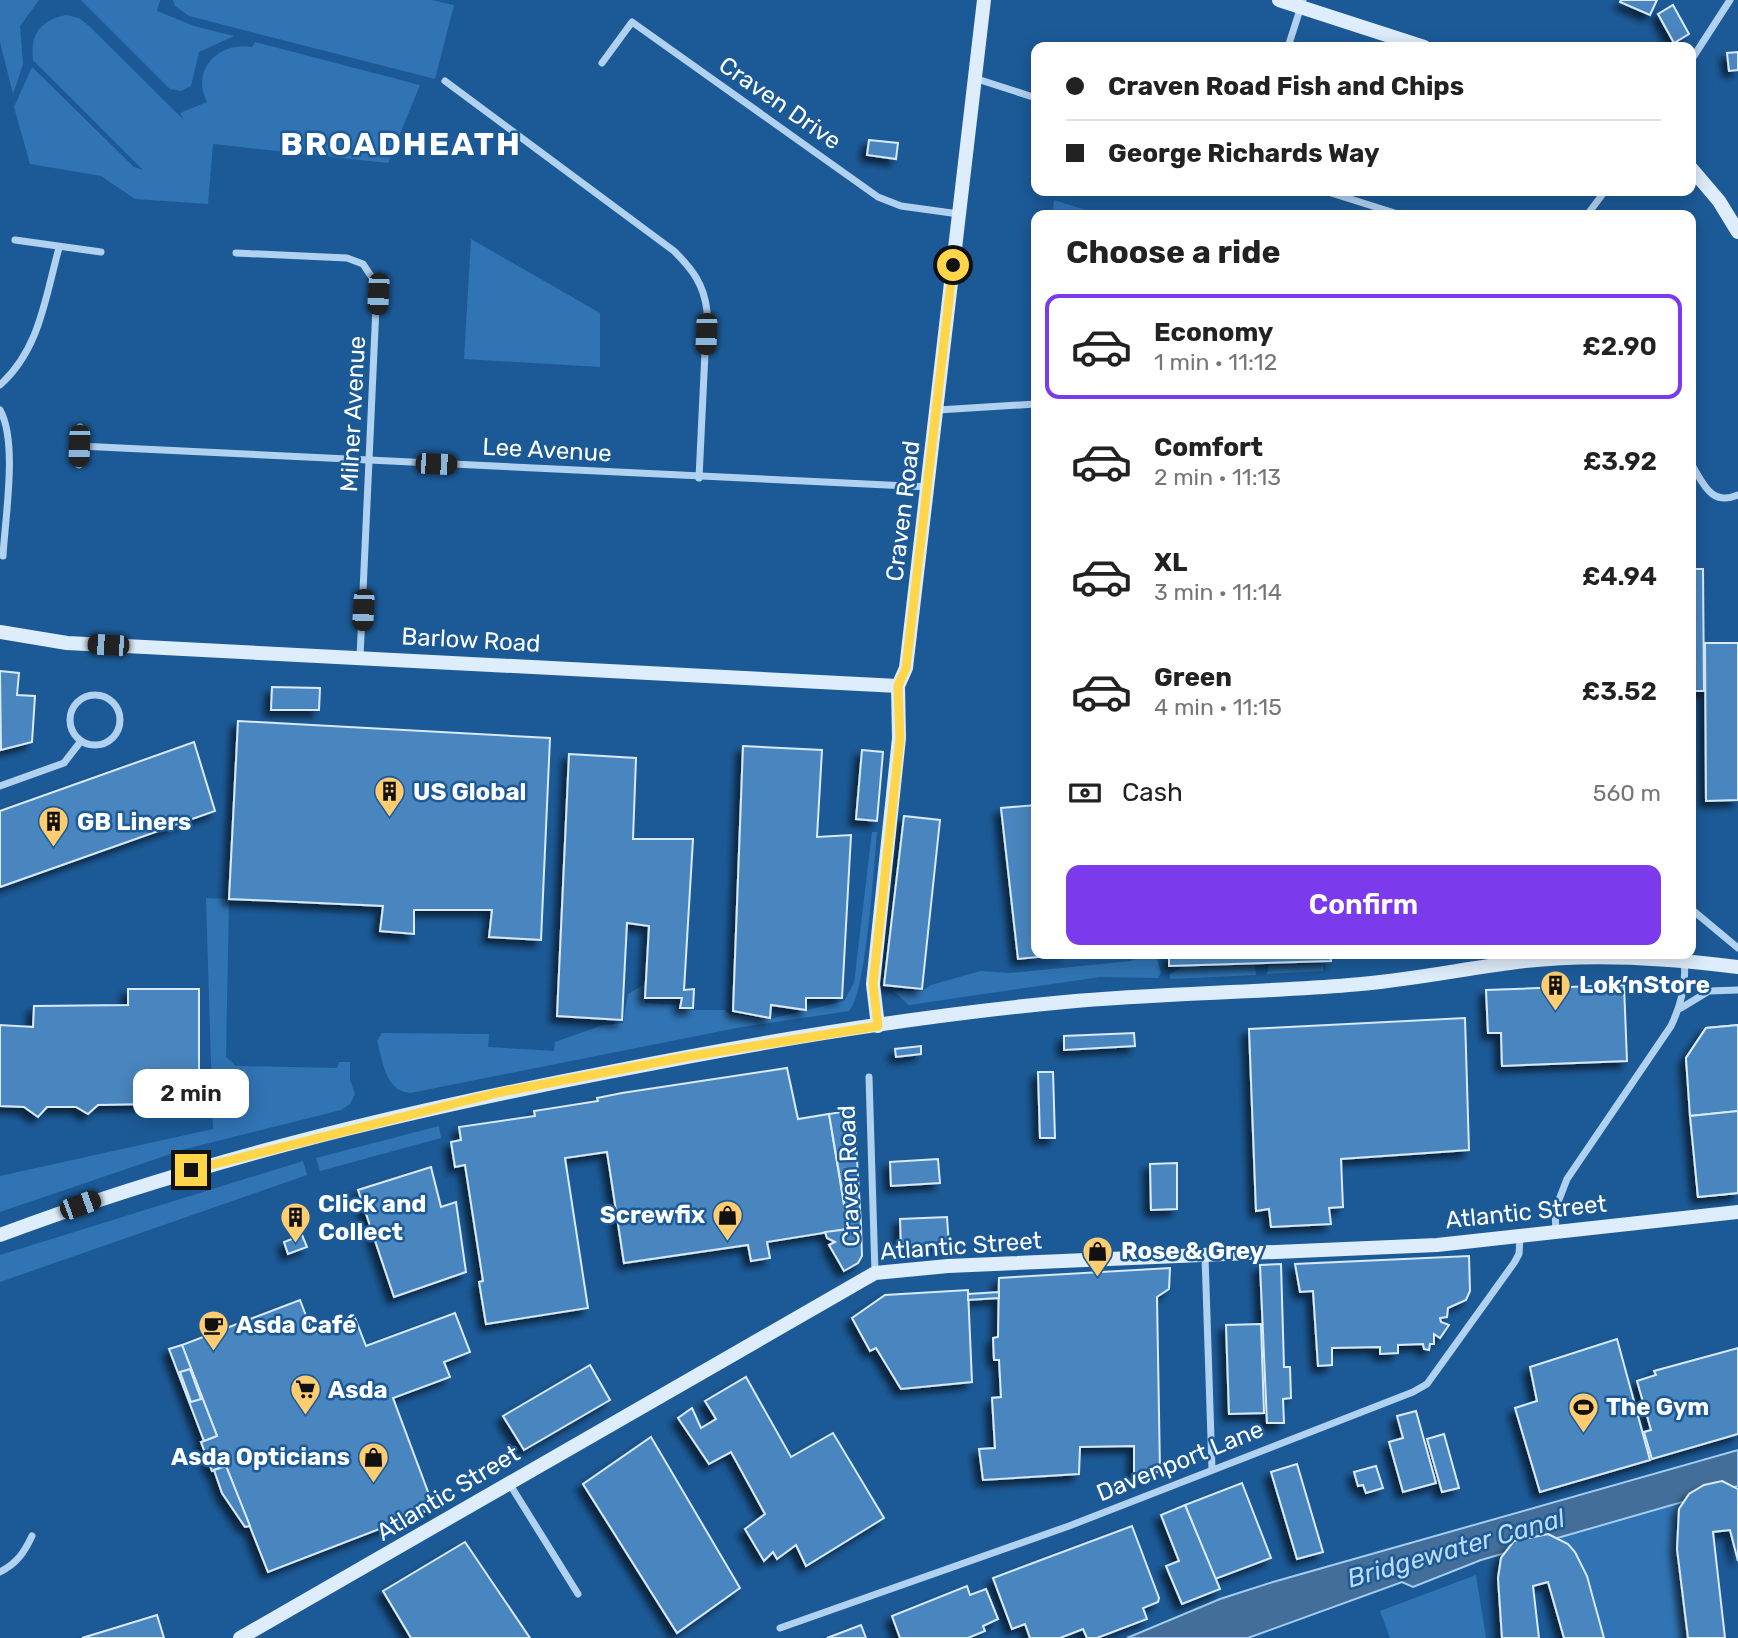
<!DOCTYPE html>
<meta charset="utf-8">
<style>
body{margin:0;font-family:Rubik,sans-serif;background:#f6f6f6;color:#222;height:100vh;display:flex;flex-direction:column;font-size:26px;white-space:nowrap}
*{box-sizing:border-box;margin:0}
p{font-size:23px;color:#767676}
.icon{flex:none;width:38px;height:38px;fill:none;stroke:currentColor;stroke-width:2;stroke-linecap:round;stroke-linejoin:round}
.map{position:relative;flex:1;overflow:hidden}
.panel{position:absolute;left:1031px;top:210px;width:665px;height:749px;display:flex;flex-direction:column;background:#fff;border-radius:14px;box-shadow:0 4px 18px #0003}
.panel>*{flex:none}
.hud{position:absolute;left:1031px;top:42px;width:665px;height:154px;border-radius:14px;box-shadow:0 4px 18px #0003;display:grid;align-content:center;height:154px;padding:0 35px;background:#fff}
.end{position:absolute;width:32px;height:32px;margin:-16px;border:9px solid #ffd54a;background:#111;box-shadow:0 0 0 4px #111}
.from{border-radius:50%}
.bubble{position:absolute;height:49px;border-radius:14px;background:#fff;box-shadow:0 4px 18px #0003;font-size:23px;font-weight:600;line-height:49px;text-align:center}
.car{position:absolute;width:21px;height:42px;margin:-21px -10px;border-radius:9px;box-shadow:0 0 5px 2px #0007;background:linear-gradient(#222 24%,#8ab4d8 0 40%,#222 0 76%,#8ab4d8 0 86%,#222 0)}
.hud b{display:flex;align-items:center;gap:24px;height:66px;font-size:26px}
.hud b+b{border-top:2px solid #e0e0e0}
.hud i{width:18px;height:18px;background:#222}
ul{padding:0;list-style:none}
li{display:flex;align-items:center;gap:21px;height:105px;margin:0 14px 10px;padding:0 21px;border:4px solid transparent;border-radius:14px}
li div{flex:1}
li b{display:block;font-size:26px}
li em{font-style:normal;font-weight:600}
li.selected{border-color:#7c3aed}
li>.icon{width:63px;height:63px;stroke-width:1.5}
h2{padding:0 35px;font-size:32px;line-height:84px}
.pay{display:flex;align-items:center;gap:18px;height:77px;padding:0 35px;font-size:26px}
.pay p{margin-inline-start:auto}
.cta{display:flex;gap:14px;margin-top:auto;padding:14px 35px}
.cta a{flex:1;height:80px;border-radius:14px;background:#7c3aed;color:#fff;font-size:28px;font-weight:600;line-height:80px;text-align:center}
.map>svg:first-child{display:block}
</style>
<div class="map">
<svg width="1738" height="1638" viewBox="0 0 1738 1638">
<defs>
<filter id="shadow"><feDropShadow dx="-6" dy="6" stdDeviation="3.5" flood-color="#0009"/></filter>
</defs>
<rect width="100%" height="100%" fill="#1c5a97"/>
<g fill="#3074b4">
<polygon points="0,0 39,0 20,26 23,64 13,94 0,42"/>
<polygon points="81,0 160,0 157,11 194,26 234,36 199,52 191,86 181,91 170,89"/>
<polygon points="173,0 431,0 454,5 435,79 189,16 175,6"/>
<path d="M66 15 79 18 88 25 184 120 180 113 207 102C190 69 220 41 252 47L255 42 420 85 388 163 213 144 208 204 135 199 101 176 30 164 14 107 32 67 134 167 143 170 33 60C30 34 41 20 66 15Z"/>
<polygon points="1054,200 1101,215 1060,215 1053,209"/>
<polygon points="471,239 600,313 600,367 464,359"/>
<path d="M872 832H877C874 862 866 996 849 1011L742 1027 410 1093C385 1091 383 1061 377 1041L382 1033 489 1034 488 1047 554 1051 555 1042 603 1025 623 1023 628 994 645 984V1003L677 1005V1010H725L729 1014 770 1019 844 1001 854 983Z"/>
<polygon points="206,898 229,899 226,1057 236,1066 337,1068 339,1062 350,1062 350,1080 355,1094 350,1104 341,1110 185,1149 0,1212 0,1176 213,1129"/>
<polygon points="1140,954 1156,954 1161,973 1158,978 1100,977 909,1005 893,991 922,991 931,985 980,971 1010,973 1131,961"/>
<polygon points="1323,964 1323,971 1267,974 1269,965"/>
<polygon points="1255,965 1256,975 1170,979 1170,974 1182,967"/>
<polygon points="439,1126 441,1138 320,1171 316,1158"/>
<polygon points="303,1161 307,1175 0,1282 0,1255"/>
<path d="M1684 1501C1665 1529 1684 1605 1688 1638H1604C1595 1604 1590 1557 1558 1537Z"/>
<polygon points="1476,1575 1486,1638 1390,1638 1380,1611"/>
</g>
<polygon fill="#436e99" stroke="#a4cdf1" stroke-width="2" points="1738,1450 1738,1486 1481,1560 1413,1587 1402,1582 1248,1638 1127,1638 1220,1599 1273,1582"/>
<g fill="#4a86bf" stroke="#d8eafb" stroke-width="2" filter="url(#shadow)">
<polygon points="1621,0 1657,0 1650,15 1620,2"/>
<polygon points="1673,5 1689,34 1674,43 1658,14"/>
<polygon points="1738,52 1738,70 1729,71 1727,53"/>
<polygon points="869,140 898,143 896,159 867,155"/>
<polygon points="1690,569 1703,569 1704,691 1690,691"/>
<polygon points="1705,643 1738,643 1738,800 1706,801"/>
<polygon points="0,671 19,673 17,695 35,696 32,742 1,750"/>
<polygon points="272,687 320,688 319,710 271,710"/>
<polygon points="238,721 550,738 541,940 489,937 492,910 414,910 414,934 380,931 383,906 229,899"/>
<polygon points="194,742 215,811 0,887 0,811"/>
<polygon points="743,746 822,750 817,837 851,835 842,998 806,998 806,1010 771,1005 770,1018 733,1011"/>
<polygon points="862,750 883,752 877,821 856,819"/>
<polygon points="569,754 636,758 633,839 693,839 684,990 694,989 693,1008 680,1008 682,998 645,998 649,926 627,923 622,1020 557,1016"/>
<polygon points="1036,805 1036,954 1068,954 1018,959 1001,808"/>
<polygon points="904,816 940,820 922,989 884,985"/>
<polygon points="1169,954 1330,954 1331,961 1169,966"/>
<polygon points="1624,985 1627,1061 1502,1066 1501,1033 1488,1033 1486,990"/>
<polygon points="128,989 199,989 199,1088 152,1089 151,1104 98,1105 88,1114 76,1107 47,1107 38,1117 24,1107 0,1106 0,1025 33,1027 34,1006 128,1005"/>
<polygon points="1465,1018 1469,1150 1341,1159 1343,1207 1329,1208 1331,1224 1271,1227 1269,1209 1256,1211 1249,1029"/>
<polygon points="1738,1025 1738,1193 1698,1197 1686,1058 1706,1028"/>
<polygon points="1738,1025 1738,1111 1690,1116 1686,1058 1706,1028"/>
<polygon points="1134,1033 1135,1046 1064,1050 1064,1036"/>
<polygon points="921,1046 921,1054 896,1057 895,1049"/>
<polygon points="787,1068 798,1119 829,1114 848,1229 767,1242 770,1258 751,1261 748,1245 624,1263 607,1152 565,1158 588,1308 486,1324 479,1282 483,1281 465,1165 455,1167 451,1142 461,1140 459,1127 535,1116 534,1111 598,1101 597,1098 622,1093"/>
<polygon points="1038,1072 1053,1072 1055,1138 1040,1138"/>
<polygon points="854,1110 861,1225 848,1225 829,1114"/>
<polygon points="1738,1111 1738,1193 1698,1197 1690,1116"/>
<polygon points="938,1159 940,1183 891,1186 890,1162"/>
<polygon points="1177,1163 1177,1209 1151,1210 1150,1164"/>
<polygon points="431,1167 441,1207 456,1202 466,1272 394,1297 358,1190"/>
<polygon points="947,1217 949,1246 901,1248 900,1219"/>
<polygon points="848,1225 861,1225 862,1256 858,1263 844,1271 829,1245 835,1242 827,1238 825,1232 848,1229"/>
<polygon points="302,1235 307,1247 288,1254 284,1242"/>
<polygon points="1469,1256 1470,1291 1466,1300 1448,1308 1447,1317 1440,1318 1441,1322 1449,1325 1440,1338 1434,1334 1434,1344 1430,1344 1429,1350 1424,1349 1423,1344 1398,1345 1398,1353 1380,1354 1380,1347 1332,1348 1332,1365 1318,1366 1313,1291 1300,1292 1295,1264"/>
<polygon points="1281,1264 1284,1367 1290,1367 1291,1398 1283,1399 1284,1423 1267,1423 1260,1265"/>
<polygon points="1170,1268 1169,1289 1157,1297 1160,1471 1134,1481 1134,1446 1080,1447 1079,1474 983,1480 979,1449 995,1448 992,1398 1001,1397 999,1360 994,1360 993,1338 998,1337 999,1278"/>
<polygon points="968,1290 972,1382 901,1389 876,1348 870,1351 852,1318 885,1295"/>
<polygon points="999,1292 999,1298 968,1300 968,1294"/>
<polygon points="300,1300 313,1334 355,1318 366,1346 455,1313 470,1352 444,1362 450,1377 393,1398 434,1508 268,1572 226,1466 212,1471 201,1442 217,1436 182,1345"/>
<polygon points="1261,1324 1264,1413 1229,1414 1226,1325"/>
<polygon points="1617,1339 1650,1460 1540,1492 1515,1408 1537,1401 1530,1367"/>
<polygon points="182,1345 217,1436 204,1441 169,1349"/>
<polygon points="1738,1348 1738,1434 1652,1459 1644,1432 1651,1430 1637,1381 1656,1375 1654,1371"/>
<polygon points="590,1365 610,1400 524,1450 503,1416"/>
<polygon points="190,1369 201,1399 191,1402 180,1372"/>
<polygon points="746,1377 791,1457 833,1433 884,1518 806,1566 796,1545 777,1559 773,1552 764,1561 745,1529 765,1514 731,1452 709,1464 678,1418 692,1408 701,1428 716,1419 705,1401"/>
<polygon points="1416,1411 1436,1483 1403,1492 1389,1442 1403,1438 1397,1416"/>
<polygon points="1444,1434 1459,1488 1442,1492 1427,1439"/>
<polygon points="651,1437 740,1588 677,1633 583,1484"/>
<polygon points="1297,1464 1323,1552 1297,1559 1271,1472"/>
<polygon points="226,1466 250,1526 245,1527 222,1493 214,1470"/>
<polygon points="1376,1466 1383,1488 1366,1493 1363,1485 1358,1486 1354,1472"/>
<polygon points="1722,1481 1738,1489 1738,1561 1730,1530 1713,1532 1725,1638 1688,1638 1677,1549 1679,1509 1689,1494 1704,1485"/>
<polygon points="1242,1483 1271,1558 1215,1579 1185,1505"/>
<polygon points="1185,1505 1220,1589 1182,1604 1166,1566 1179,1561 1161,1515"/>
<polygon points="1132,1526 1159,1598 1158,1602 1143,1608 1147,1619 1097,1638 1087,1638 1083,1629 1060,1638 1030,1638 1025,1624 1012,1629 993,1578"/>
<polygon points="1548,1534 1568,1544 1575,1552 1587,1576 1604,1638 1564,1638 1548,1582 1533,1586 1539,1638 1502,1638 1498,1578 1501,1558 1514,1541"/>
<polygon points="465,1542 530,1638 411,1638 383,1591"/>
<polygon points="967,1586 970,1595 986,1589 998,1619 983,1626 985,1631 968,1638 900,1638 892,1616"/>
<polygon points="157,1615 164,1638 82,1638"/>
<polygon points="861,1625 866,1638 827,1638"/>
</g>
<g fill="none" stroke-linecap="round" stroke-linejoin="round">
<g stroke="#b1d1f0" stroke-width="7">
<polyline points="1288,47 1303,0"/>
<polyline points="1690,62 1730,0"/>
<polyline points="602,63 632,22 878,197 901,206 959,214"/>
<polyline points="974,78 1036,98"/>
<path d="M445 81 674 251C692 269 704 284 707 311L699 478"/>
<polyline points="1325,191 1401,215"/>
<polyline points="1587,215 1605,191"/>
<polyline points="15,240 101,252"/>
<polyline points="236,253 347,258 363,264 377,285 360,657"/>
<path d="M0 385C40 349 45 298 59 248"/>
<path d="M0 410C18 442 5 518 3 556"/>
<polyline points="938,410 1036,404"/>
<polyline points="79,446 929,487"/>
<path d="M1690 462C1703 482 1710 507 1738 495"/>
<polyline points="79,465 80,427"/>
<circle cx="95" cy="720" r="25"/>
<polyline points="0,786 64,763 81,741"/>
<polyline points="1690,908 1738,948"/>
<polyline points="1681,1008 1709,991 1738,990"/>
<polyline points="869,1077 875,1273"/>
<path d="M1556 1233 1555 1210 1567 1179 1671 1026C1682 1003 1688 980 1683 954"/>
<polyline points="1205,1256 1212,1469"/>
<polyline points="509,1483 578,1594"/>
<path d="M0 1572C17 1563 24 1553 32 1536"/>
<polyline points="780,1628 1069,1526 1413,1392 1427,1384 1514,1263 1519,1254 1520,1237"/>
</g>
<g stroke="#deedfb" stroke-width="14">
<polyline points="1279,0 1424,47"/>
<polyline points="1690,167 1719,201 1738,232"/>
<polyline points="0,632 67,643 898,686"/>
<polyline points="878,1026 873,984 899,738 898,686 906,668 984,0"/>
<path d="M0 1235C197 1161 402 1112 609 1072 759 1042 912 1016 1065 1002 1160 993 1255 993 1349 985 1408 981 1466 968 1525 961 1596 953 1668 958 1738 967"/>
<polyline points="240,1638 875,1273 948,1266 1437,1245 1738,1212"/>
</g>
</g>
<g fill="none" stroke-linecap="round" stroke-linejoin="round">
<polyline stroke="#ffd54a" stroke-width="9" points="191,1170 497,1093 691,1056 878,1026 873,984 900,738 898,686 906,668 953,265"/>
</g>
<defs>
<symbol id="building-pin" viewBox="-11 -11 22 30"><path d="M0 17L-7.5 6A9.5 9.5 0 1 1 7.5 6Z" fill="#ffcc6f" stroke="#1c5a97"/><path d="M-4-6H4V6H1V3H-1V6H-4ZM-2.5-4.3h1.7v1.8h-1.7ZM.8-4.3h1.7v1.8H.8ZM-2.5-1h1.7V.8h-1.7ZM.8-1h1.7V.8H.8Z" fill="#111"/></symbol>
<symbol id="shop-pin" viewBox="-11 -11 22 30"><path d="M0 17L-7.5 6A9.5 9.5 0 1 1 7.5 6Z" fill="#ffcc6f" stroke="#1c5a97"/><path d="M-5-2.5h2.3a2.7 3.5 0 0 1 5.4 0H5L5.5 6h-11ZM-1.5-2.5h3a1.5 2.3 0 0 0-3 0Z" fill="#111"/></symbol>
<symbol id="cafe-pin" viewBox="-11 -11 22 30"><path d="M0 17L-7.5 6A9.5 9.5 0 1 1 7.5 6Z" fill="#ffcc6f" stroke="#1c5a97"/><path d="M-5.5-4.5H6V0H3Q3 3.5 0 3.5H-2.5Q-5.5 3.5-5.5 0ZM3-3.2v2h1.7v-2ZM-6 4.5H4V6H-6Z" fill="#111"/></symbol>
<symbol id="supermarket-pin" viewBox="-11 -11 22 30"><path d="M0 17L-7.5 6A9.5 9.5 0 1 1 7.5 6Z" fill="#ffcc6f" stroke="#1c5a97"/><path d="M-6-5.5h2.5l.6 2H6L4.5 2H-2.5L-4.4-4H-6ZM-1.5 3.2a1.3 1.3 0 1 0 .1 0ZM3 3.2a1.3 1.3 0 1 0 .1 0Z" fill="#111"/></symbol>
<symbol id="stadium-pin" viewBox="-11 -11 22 30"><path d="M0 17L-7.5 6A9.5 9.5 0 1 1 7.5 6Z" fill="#ffcc6f" stroke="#1c5a97"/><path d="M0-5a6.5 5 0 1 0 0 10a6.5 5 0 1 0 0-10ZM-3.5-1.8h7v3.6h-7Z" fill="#111"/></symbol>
</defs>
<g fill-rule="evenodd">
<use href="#building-pin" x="372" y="774" width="35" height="47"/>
<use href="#building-pin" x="36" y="804" width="35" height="47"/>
<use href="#building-pin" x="1538" y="968" width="35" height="47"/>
<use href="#shop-pin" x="710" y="1198" width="35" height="47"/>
<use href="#building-pin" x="278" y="1200" width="35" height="47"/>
<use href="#shop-pin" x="1080" y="1234" width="35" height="47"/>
<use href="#cafe-pin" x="196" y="1308" width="35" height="47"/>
<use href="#supermarket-pin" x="288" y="1372" width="35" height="47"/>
<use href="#stadium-pin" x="1566" y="1390" width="35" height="47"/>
<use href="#shop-pin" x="356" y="1440" width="35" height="47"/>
</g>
<g text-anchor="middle" stroke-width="5" stroke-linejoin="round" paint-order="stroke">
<g font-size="24" fill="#fff" stroke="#1c5a97">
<text transform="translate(780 103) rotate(35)" y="8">Craven Drive</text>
<text transform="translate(353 414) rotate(-87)" y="8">Milner Avenue</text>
<text transform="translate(547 450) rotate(3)" y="8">Lee Avenue</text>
<text transform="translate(903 511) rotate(-83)" y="8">Craven Road</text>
<text transform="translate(471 640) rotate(3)" y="8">Barlow Road</text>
<text transform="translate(849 1176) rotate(-92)" y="8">Craven Road</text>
<text transform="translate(1526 1212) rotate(-6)" y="8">Atlantic Street</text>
<text transform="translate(961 1246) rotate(-4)" y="8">Atlantic Street</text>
<text transform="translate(1180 1461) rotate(-22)" y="8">Davenport Lane</text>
<text transform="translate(448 1493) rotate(-31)" y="8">Atlantic Street</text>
</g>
<g font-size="24" font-weight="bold" fill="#fff" stroke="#1c5a97" text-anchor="start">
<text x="413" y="800">US Global</text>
<text x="77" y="830">GB Liners</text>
<text x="1579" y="993">Lok’nStore</text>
<text x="318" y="1212">Click and<tspan x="318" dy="28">Collect</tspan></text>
<text x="705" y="1223" text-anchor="end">Screwfix</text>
<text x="1121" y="1259">Rose &amp; Grey</text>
<text x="236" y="1333">Asda Café</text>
<text x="328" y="1398">Asda</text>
<text x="1606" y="1415">The Gym</text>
<text x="350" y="1465" text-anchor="end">Asda Opticians</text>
</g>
<g font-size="26" font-style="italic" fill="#bddbf6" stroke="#1c5a97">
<text transform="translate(1456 1548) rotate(-16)" y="9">Bridgewater Canal</text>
</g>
<g font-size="32" font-weight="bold" letter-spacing="2" fill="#fff" stroke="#1c5a97">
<text x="401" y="155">BROADHEATH</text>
</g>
</g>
</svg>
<i class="end from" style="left:953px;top:265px"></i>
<i class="end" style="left:191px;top:1170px"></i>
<div class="bubble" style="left:133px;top:1069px;width:116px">2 min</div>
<i class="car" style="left:378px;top:294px;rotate:183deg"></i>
<i class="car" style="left:706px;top:334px;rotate:182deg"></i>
<i class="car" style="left:79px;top:446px;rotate:182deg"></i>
<i class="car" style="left:436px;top:464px;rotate:92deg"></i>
<i class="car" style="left:363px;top:610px;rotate:183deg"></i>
<i class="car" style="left:108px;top:645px;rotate:273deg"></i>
<i class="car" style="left:80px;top:1205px;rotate:70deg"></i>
<div class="hud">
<b><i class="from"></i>Craven Road Fish and Chips</b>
<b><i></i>George Richards Way</b>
</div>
<section class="panel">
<h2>Choose a ride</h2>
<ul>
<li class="selected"><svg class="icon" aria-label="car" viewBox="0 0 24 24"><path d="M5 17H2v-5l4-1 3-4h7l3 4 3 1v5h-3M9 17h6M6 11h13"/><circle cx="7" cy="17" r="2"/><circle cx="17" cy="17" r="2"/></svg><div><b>Economy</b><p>1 min · 11:12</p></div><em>£2.90</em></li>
<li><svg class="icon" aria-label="car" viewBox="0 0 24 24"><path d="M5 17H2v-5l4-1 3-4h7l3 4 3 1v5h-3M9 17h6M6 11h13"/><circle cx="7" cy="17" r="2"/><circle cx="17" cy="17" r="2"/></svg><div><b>Comfort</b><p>2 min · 11:13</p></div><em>£3.92</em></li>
<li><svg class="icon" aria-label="car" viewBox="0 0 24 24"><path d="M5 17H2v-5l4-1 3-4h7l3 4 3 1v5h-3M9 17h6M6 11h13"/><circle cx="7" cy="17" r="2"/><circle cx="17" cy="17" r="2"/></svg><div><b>XL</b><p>3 min · 11:14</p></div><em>£4.94</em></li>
<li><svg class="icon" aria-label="car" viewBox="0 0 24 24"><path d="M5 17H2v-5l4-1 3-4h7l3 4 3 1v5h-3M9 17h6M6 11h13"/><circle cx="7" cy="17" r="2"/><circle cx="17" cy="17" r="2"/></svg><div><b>Green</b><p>4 min · 11:15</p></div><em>£3.52</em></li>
</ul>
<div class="pay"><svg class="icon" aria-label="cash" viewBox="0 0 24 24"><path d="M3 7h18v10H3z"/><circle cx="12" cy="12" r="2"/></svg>Cash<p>560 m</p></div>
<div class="cta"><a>Confirm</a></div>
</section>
</div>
